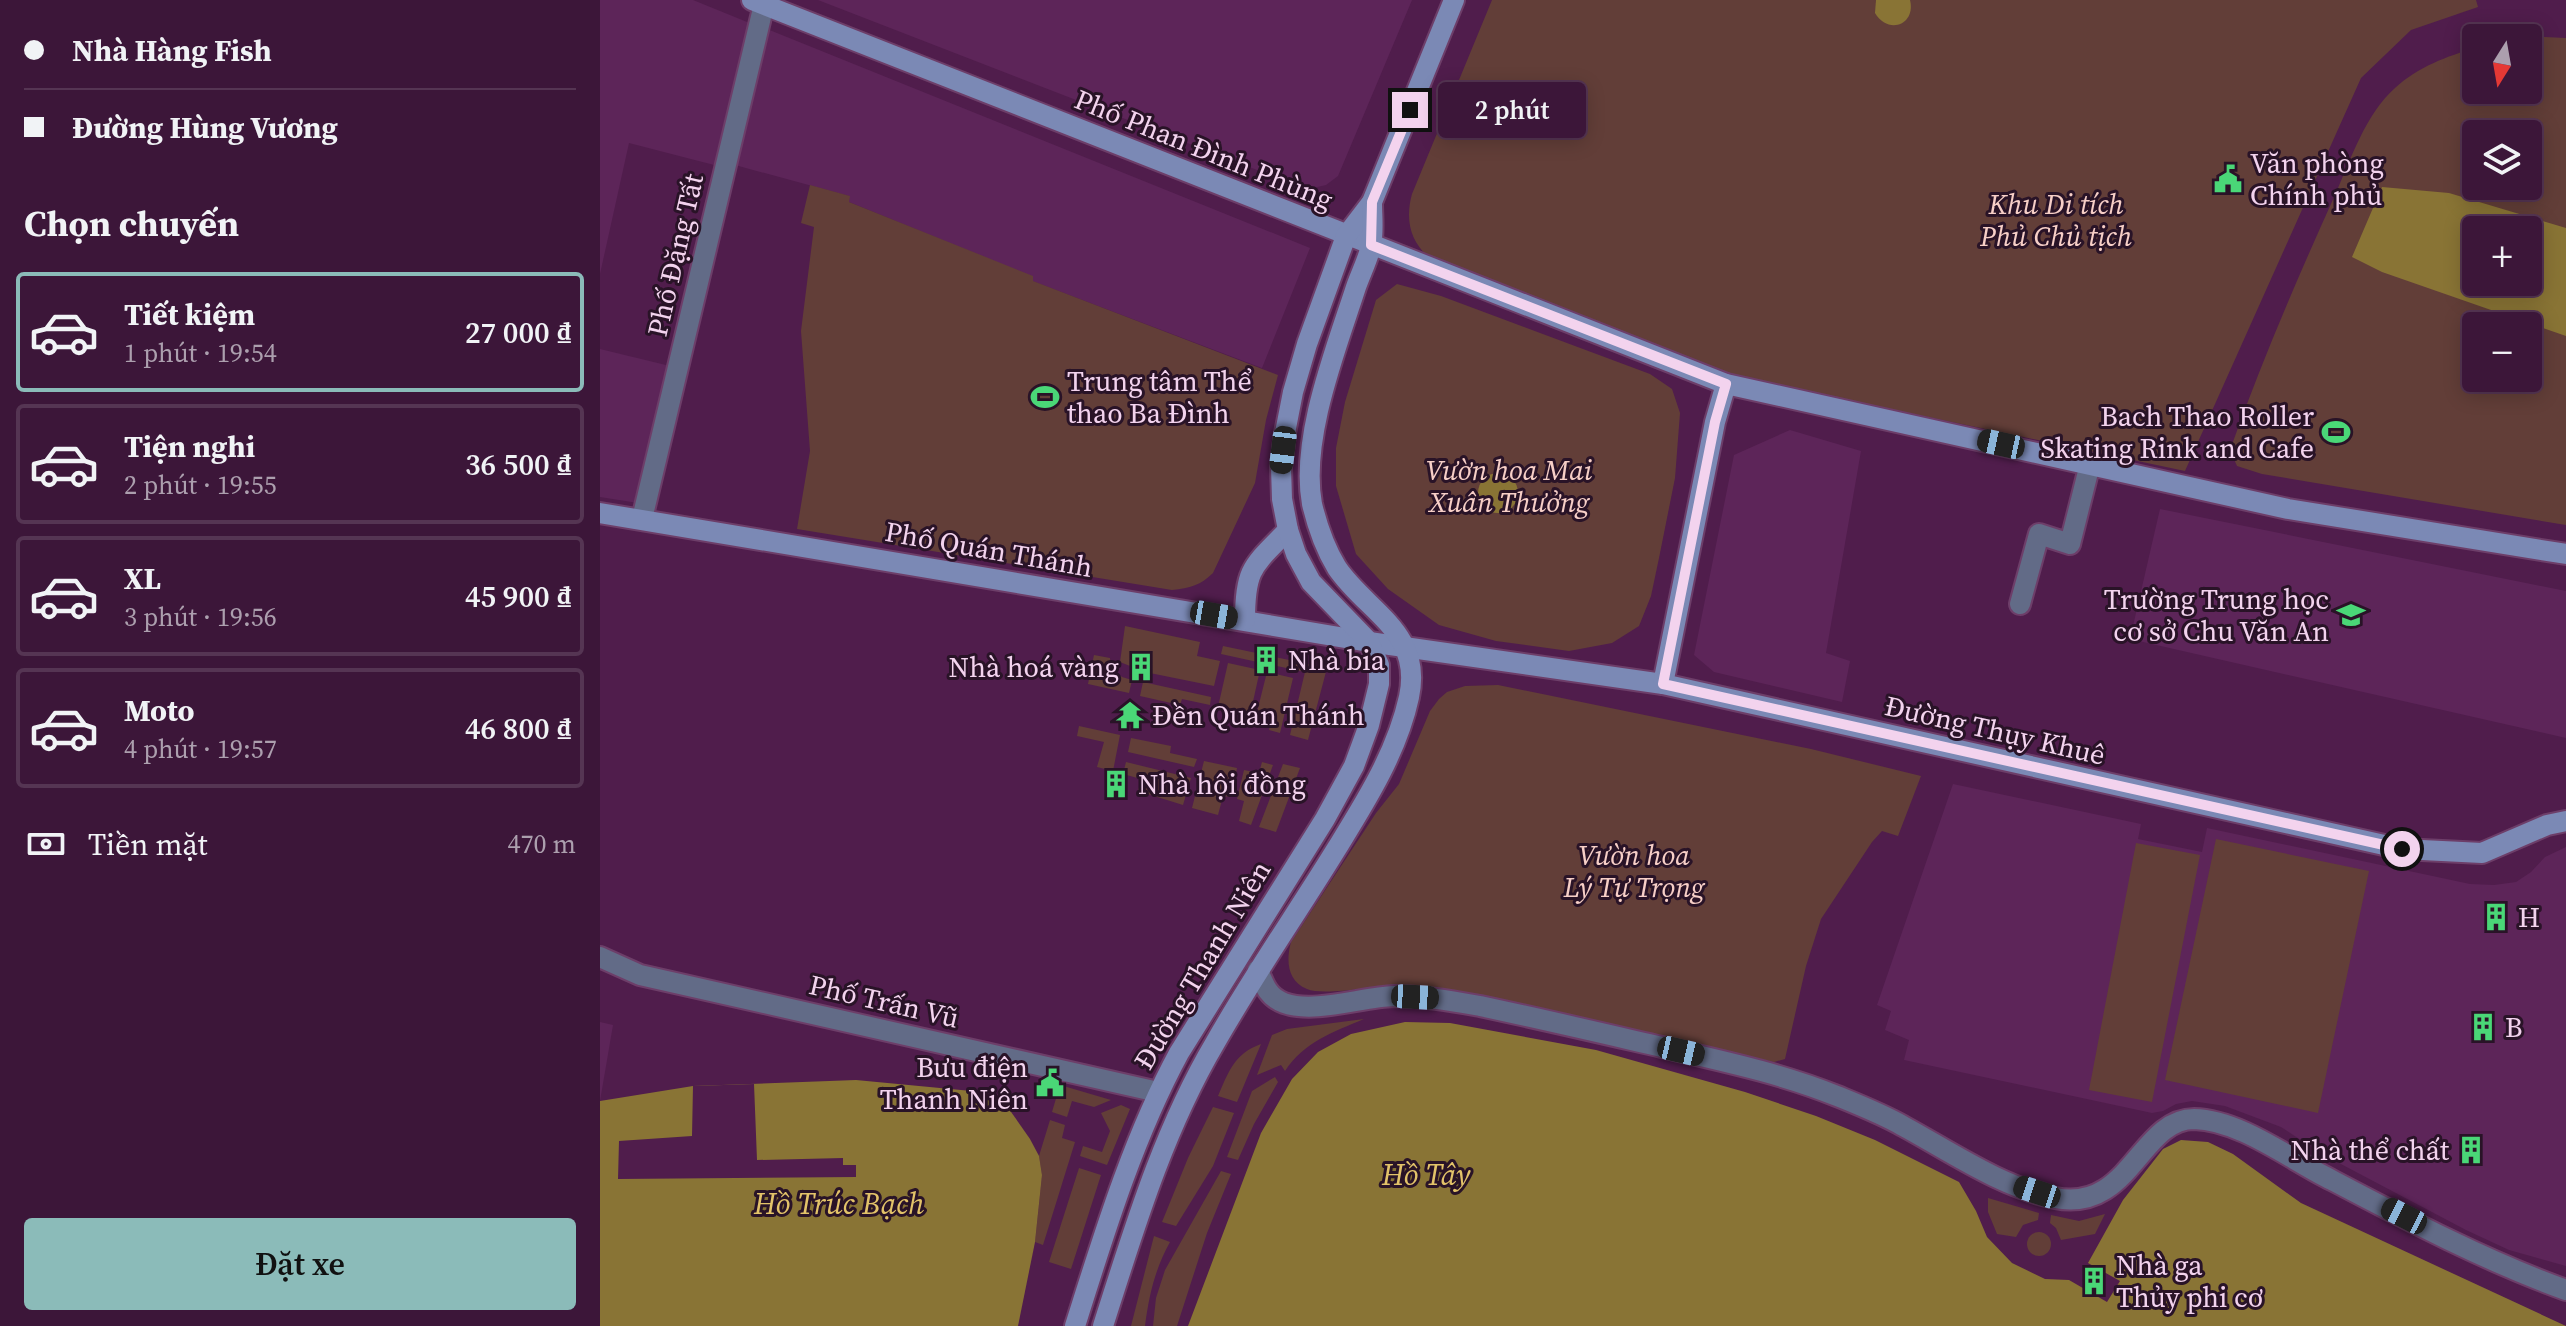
<!DOCTYPE html>
<html lang="vi">
<meta charset="utf-8">
<style>
body{margin:0;font-family:"Source Serif 4",serif;background:#431f41;color:#f1f3f6;height:100vh;display:flex;flex-direction:column;font-size:30px;white-space:nowrap}
*{box-sizing:border-box;margin:0}
p{font-size:26px;color:#ac9fae}
.icon{flex:none;width:44px;height:44px;fill:none;stroke:currentColor;stroke-width:2;stroke-linecap:round;stroke-linejoin:round}
.map{position:relative;flex:1;overflow:hidden}
.details{display:flex;flex-direction:column;background:#3c1639;width:600px}
.details>*{flex:none}
.top-card{display:grid;align-content:center;height:176px;padding:0 24px;background:#3c1639}
.needle{width:52px;rotate:191deg}
.tools{position:absolute;left:1862px;top:24px;display:grid;gap:16px}
.tools a{display:grid;place-items:center;width:80px;height:80px;border-radius:8px;background:#3c1639;box-shadow:0 4px 20px #0003,0 0 0 2px #553553;font-size:40px}
.end{position:absolute;width:36px;height:36px;margin:-18px;border:10px solid #f3d3ee;background:#111;box-shadow:0 0 0 4px #111}
.from{border-radius:50%}
.bubble{position:absolute;height:56px;border-radius:8px;background:#3c1639;box-shadow:0 4px 20px #0003,0 0 0 2px #553553;font-size:26px;font-weight:600;line-height:56px;text-align:center}
.car{position:absolute;width:24px;height:48px;margin:-24px -12px;border-radius:10px;box-shadow:0 0 6px 2px #0007;background:linear-gradient(#222 24%,#8ab4d8 0 40%,#222 0 76%,#8ab4d8 0 86%,#222 0)}
.top-card b{display:flex;align-items:center;gap:28px;height:76px;font-size:30px}
.top-card b+b{border-top:2px solid #553553}
.top-card i{width:20px;height:20px;background:#f1f3f6}
ul{padding:0;list-style:none}
li{display:flex;align-items:center;gap:24px;height:120px;margin:0 16px 12px;padding:0 8px;border:4px solid #553553;border-radius:8px}
li div{flex:1}
li b{display:block;font-size:30px}
li em{font-style:normal;font-weight:600}
li.active{border-color:#8bbbb9}
li>.icon{width:72px;height:72px;stroke-width:1.5}
h2{padding:0 24px;font-size:36px;line-height:96px}
.pay{display:flex;align-items:center;gap:20px;height:88px;padding:0 24px;font-size:30px}
.pay p{margin-inline-start:auto}
.primary-button{display:flex;gap:16px;margin-top:auto;padding:16px 24px}
.primary-button a{flex:1;height:92px;border-radius:8px;background:#8bbbb9;color:#111;font-size:32px;font-weight:600;line-height:92px;text-align:center}
main{display:flex;flex:1;min-height:0}
.map>svg:first-child{display:block}
</style>
<main>
<section class="details">
<div class="top-card">
<b><i class="from"></i>Nhà Hàng Fish</b>
<b><i></i>Đường Hùng Vương</b>
</div>
<h2>Chọn chuyến</h2>
<ul>
<li class="active"><svg class="icon" aria-label="car" viewBox="0 0 24 24"><path d="M5 17H2v-5l4-1 3-4h7l3 4 3 1v5h-3M9 17h6M6 11h13"/><circle cx="7" cy="17" r="2"/><circle cx="17" cy="17" r="2"/></svg><div><b>Tiết kiệm</b><p>1 phút · 19:54</p></div><em>27 000 ₫</em></li>
<li><svg class="icon" aria-label="car" viewBox="0 0 24 24"><path d="M5 17H2v-5l4-1 3-4h7l3 4 3 1v5h-3M9 17h6M6 11h13"/><circle cx="7" cy="17" r="2"/><circle cx="17" cy="17" r="2"/></svg><div><b>Tiện nghi</b><p>2 phút · 19:55</p></div><em>36 500 ₫</em></li>
<li><svg class="icon" aria-label="car" viewBox="0 0 24 24"><path d="M5 17H2v-5l4-1 3-4h7l3 4 3 1v5h-3M9 17h6M6 11h13"/><circle cx="7" cy="17" r="2"/><circle cx="17" cy="17" r="2"/></svg><div><b>XL</b><p>3 phút · 19:56</p></div><em>45 900 ₫</em></li>
<li><svg class="icon" aria-label="car" viewBox="0 0 24 24"><path d="M5 17H2v-5l4-1 3-4h7l3 4 3 1v5h-3M9 17h6M6 11h13"/><circle cx="7" cy="17" r="2"/><circle cx="17" cy="17" r="2"/></svg><div><b>Moto</b><p>4 phút · 19:57</p></div><em>46 800 ₫</em></li>
</ul>
<div class="pay"><svg class="icon" aria-label="cash" viewBox="0 0 24 24"><path d="M3 7h18v10H3z"/><circle cx="12" cy="12" r="2"/></svg>Tiền mặt<p>470 m</p></div>
<div class="primary-button"><a>Đặt xe</a></div>
</section>
<div class="map">
<svg width="1966" height="1326" viewBox="0 0 1966 1326">
<rect width="100%" height="100%" fill="#501d4c"/>
<g fill="#5d2559">
<polygon points="0,0 93,0 152,24 118,166 29,143 0,274"/>
<polygon points="218,0 812,0 738,176 726,185 713,188 701,187"/>
<polygon points="167,29 710,248 662,368 432,281 433,277 249,202 249,196 135,165"/>
<polygon points="0,349 70,366 38,503 0,497"/>
<polygon points="1190,430 1261,451 1226,653 1250,661 1242,702 1114,672 1094,655 1134,455"/>
<polygon points="1560,509 1966,591 1966,738 1530,639"/>
<polygon points="1353,784 1541,824 1538,839 1602,852 1607,828 1870,884 1894,885 1916,882 1931,872 1945,857 1966,847 1966,1266 1909,1250 1866,1230 1722,1154 1681,1127 1625,1106 1592,1101 1576,1104 1563,1111 1552,1113 1304,1060 1309,1040 1285,1030 1291,1011 1277,1005"/>
<polygon points="0,1022 13,1025 0,1101"/>
</g>
<g fill="#623e38" fill-rule="evenodd">
<path d="M892 0H1876L1878 7 1811 30 1761 78 1585 471 1138 377 836 263C812 246 804 223 812 194Z"/>
<path d="M1944 37 1966 38V525L1662 474 1637 466 1630 450C1661 363 1697 279 1735 195 1751 159 1765 115 1795 88 1818 67 1847 56 1876 48V90H1928V39ZM1876 134H1928V186H1876ZM1876 230H1928V282H1876ZM1876 326H1928V378H1876Z"/>
<path d="M210 185 250 196 249 202 433 276V281L678 375 666 420 655 483 613 573C601 585 590 588 572 590L197 529 210 451 201 331 214 227 201 223Z"/>
<polygon points="797,284 841,296 1050,374 1072,389 1080,413 1075,478 1059,558 1051,596 1039,626 1012,643 969,651 896,641 839,625 788,589 756,554 736,486 736,448 745,402 776,300"/>
<polygon points="525,626 600,642 597,656 620,661 614,686 545,672 547,662 537,660 535,668 520,662"/>
<polygon points="623,646 727,668 708,740 690,735 705,672 668,664 669,658 664,657 662,663 621,654"/>
<path d="M494 655 510 658C511 674 518 676 532 680L529 693 488 684Z"/>
<polygon points="628,663 660,670 650,715 618,707"/>
<polygon points="667,672 693,678 680,733 669,730 671,719 656,716"/>
<polygon points="543,682 611,697 610,705 582,699 580,705 540,696"/>
<path d="M898 685 1211 749 1321 776 1298 836 1282 831 1272 842 1221 919 1206 966 1185 1059 1174 1062 875 996C848 991 821 985 794 986 774 986 723 996 707 989 687 981 686 960 691 942L776 813 799 784 830 711 839 699 847 692 865 686Z"/>
<polygon points="479,726 520,735 513,771 497,767 504,742 477,736"/>
<polygon points="531,738 571,746 570,753 597,759 594,767 528,752"/>
<polygon points="604,761 637,768 631,797 623,796 618,815 592,808"/>
<polygon points="526,762 591,778 583,805 538,791 541,779 523,774"/>
<polygon points="662,762 673,765 651,825 639,821 644,801 637,799 644,770 659,773"/>
<polygon points="683,764 700,768 676,832 659,827"/>
<polygon points="1616,839 1769,871 1718,1113 1565,1080"/>
<polygon points="1536,843 1600,855 1552,1102 1489,1090"/>
<path d="M764 1019C733 1032 704 1042 685 1071L681 1065 657 1075 672 1035 687 1029Z"/>
<path d="M661 1044 637 1102 618 1096C629 1071 634 1054 661 1044Z"/>
<polygon points="675,1077 678,1082 654,1124 638,1160 627,1157 652,1091"/>
<polygon points="460,1085 511,1100 494,1107 472,1101 467,1117 452,1112"/>
<polygon points="521,1105 530,1109 507,1165 480,1156 483,1146 502,1152 510,1131 501,1113"/>
<polygon points="613,1107 634,1113 613,1166 576,1226 562,1222 588,1158"/>
<polygon points="450,1120 465,1125 462,1138 475,1142 443,1245 435,1242 442,1175 439,1156"/>
<polygon points="479,1168 501,1175 471,1269 449,1262"/>
<polygon points="621,1171 631,1174 607,1233 577,1326 553,1326 556,1298 565,1270"/>
<polygon points="1388,1198 1439,1213 1438,1220 1423,1225 1416,1237 1397,1234 1388,1212"/>
<polygon points="1505,1214 1495,1234 1461,1240 1456,1228 1450,1223 1451,1215 1479,1221"/>
<circle cx="1439" cy="1244" r="12"/>
<path d="M554 1236 570 1242C555 1269 549 1295 545 1326H531Z"/>
</g>
<g fill="#897435" fill-rule="evenodd">
<path d="M1276 0H1310C1316 25 1288 35 1275 13Z"/>
<path d="M1782 187 1849 193 1966 228V336L1782 272 1752 257ZM1876 230H1928V282H1876Z"/>
<circle cx="898" cy="493" r="20"/>
<polygon points="805,1022 850,1023 996,1050 1145,1092 1216,1116 1275,1140 1359,1182 1376,1211 1387,1237 1412,1263 1445,1279 1469,1280 1507,1302 1520,1281 1488,1263 1523,1200 1563,1149 1581,1140 1608,1142 1633,1154 1701,1203 1966,1326 588,1326 661,1133 692,1079 718,1052 751,1034"/>
<polygon points="256,1080 382,1092 409,1109 430,1139 439,1156 442,1175 435,1242 418,1326 0,1326 0,1101 93,1086"/>
</g>
<polygon fill="#501d4c" points="154,1084 157,1160 243,1158 243,1165 256,1165 256,1177 18,1179 19,1141 92,1136 93,1086"/>
<g fill="none" stroke-linecap="round" stroke-linejoin="round">
<defs>
<g id="minor">
<polyline points="42,519 165,0"/>
<polyline points="1420,604 1439,534 1470,544 1490,464"/>
<polyline points="0,957 40,975 558,1092"/>
</g>
<path id="tertiary" d="M658 970C664 985 668 997 684 1003 714 1014 762 997 794 996 823 996 851 1001 880 1006 941 1019 1001 1033 1062 1047 1122 1061 1180 1073 1237 1096 1259 1105 1282 1114 1303 1126 1351 1152 1401 1187 1455 1198 1530 1213 1540 1119 1594 1119 1639 1120 1687 1157 1726 1177 1804 1218 1883 1260 1966 1290"/>
<g id="secondary">
<polyline points="152,0 1126,384 1688,509 1966,554"/>
<polyline points="0,513 769,642 1063,684 1802,849 1882,853 1947,825 1966,821"/>
<path d="M645 620C645 568 653 566 688 530"/>
<polyline points="1063,684 1115,422 1126,384"/>
<path d="M475 1326C504 1234 533 1138 579 1053L725 819 754 766 769 725 779 684V665L769 642 711 582 696 554 688 530 682 499 681 467 685 433 693 392 707 344 746 236 772 202 854 0"/>
<path d="M503 1326C534 1229 563 1131 615 1043 653 976 697 913 737 848 766 801 797 752 809 697 823 632 767 612 737 568 726 550 717 525 712 504 700 439 736 349 756 287 761 273 768 259 771 246 774 232 772 216 772 202"/>
</g>
</defs>
<use href="#minor" stroke="#6d3e69" stroke-width="24"/>
<use href="#tertiary" stroke="#6d3e69" stroke-width="24"/>
<use href="#secondary" stroke="#6d3e69" stroke-width="24"/>
<use href="#minor" stroke="#626b87" stroke-width="20"/>
<use href="#tertiary" stroke="#626b87" stroke-width="20"/>
<use href="#secondary" stroke="#7b89b5" stroke-width="20"/>
</g>
<g fill="none" stroke-linecap="round" stroke-linejoin="round">
<polyline stroke="#f3d3ee" stroke-width="10" points="810,110 772,202 771,245 1126,384 1115,422 1063,684 1802,849"/>
</g>
<defs>
<symbol id="civic-bare" viewBox="-9 -9 18 18"><path d="M-.6-6.5H3V-4.5H.6V-3L4-1V1h2V6H-6V1h2V-1L-.6-3ZM-1.2 2.5V6h2.4V2.5Z" fill="#4ad777" stroke="#291327" stroke-width="2.5" paint-order="stroke"/></symbol>
<symbol id="stadium-bare" viewBox="-9 -9 18 18"><path d="M0-5a6.5 5 0 1 0 0 10a6.5 5 0 1 0 0-10ZM-3.5-1.8h7v3.6h-7Z" fill="#4ad777" stroke="#291327" stroke-width="2.5" paint-order="stroke"/></symbol>
<symbol id="school-bare" viewBox="-9 -9 18 18"><path d="M0-5L7-2L0 1L-7-2ZM-4 1L0 2.5L4 1V4Q0 6-4 4Z" fill="#4ad777" stroke="#291327" stroke-width="2.5" paint-order="stroke"/></symbol>
<symbol id="building-bare" viewBox="-9 -9 18 18"><path d="M-4-6H4V6H1V3H-1V6H-4ZM-2.5-4.3h1.7v1.8h-1.7ZM.8-4.3h1.7v1.8H.8ZM-2.5-1h1.7V.8h-1.7ZM.8-1h1.7V.8H.8Z" fill="#4ad777" stroke="#291327" stroke-width="2.5" paint-order="stroke"/></symbol>
<symbol id="temple-bare" viewBox="-9 -9 18 18"><path d="M0-6L5-2H3V0L6.5 2.5H4V6H1.5V3h-3V6H-4V2.5H-6.5L-3 0V-2H-5Z" fill="#4ad777" stroke="#291327" stroke-width="2.5" paint-order="stroke"/></symbol>
</defs>
<g fill-rule="evenodd">
<use href="#civic-bare" x="1608" y="159" width="40" height="40"/>
<use href="#stadium-bare" x="425" y="377" width="40" height="40"/>
<use href="#stadium-bare" x="1716" y="412" width="40" height="40"/>
<use href="#school-bare" x="1731" y="595" width="40" height="40"/>
<use href="#building-bare" x="646" y="640" width="40" height="40"/>
<use href="#building-bare" x="521" y="647" width="40" height="40"/>
<use href="#temple-bare" x="510" y="695" width="40" height="40"/>
<use href="#building-bare" x="496" y="764" width="40" height="40"/>
<use href="#building-bare" x="1876" y="897" width="40" height="40"/>
<use href="#building-bare" x="1863" y="1007" width="40" height="40"/>
<use href="#civic-bare" x="430" y="1063" width="40" height="40"/>
<use href="#building-bare" x="1851" y="1130" width="40" height="40"/>
<use href="#building-bare" x="1474" y="1261" width="40" height="40"/>
</g>
<g text-anchor="middle" stroke-width="6" stroke-linejoin="round" paint-order="stroke">
<g font-size="28" fill="#f3d3ee" stroke="#291327">
<text transform="translate(604 149) rotate(22)" y="10">Phố Phan Đình Phùng</text>
<text transform="translate(75 255) rotate(-77)" y="10">Phố Đặng Tất</text>
<text transform="translate(389 549) rotate(10)" y="10">Phố Quán Thánh</text>
<text transform="translate(1395 730) rotate(13)" y="10">Đường Thụy Khuê</text>
<text transform="translate(602 965) rotate(-59)" y="10">Đường Thanh Niên</text>
<text transform="translate(284 1001) rotate(13)" y="10">Phố Trấn Vũ</text>
</g>
<g font-size="28" fill="#f3d3ee" stroke="#291327" text-anchor="start">
<text x="1650" y="173">Văn phòng<tspan x="1650" dy="32">Chính phủ</tspan></text>
<text x="467" y="391">Trung tâm Thể<tspan x="467" dy="32">thao Ba Đình</tspan></text>
<text x="1714" y="426" text-anchor="end">Bach Thao Roller<tspan x="1714" dy="32">Skating Rink and Cafe</tspan></text>
<text x="1729" y="609" text-anchor="end">Trường Trung học<tspan x="1729" dy="32">cơ sở Chu Văn An</tspan></text>
<text x="688" y="670">Nhà bia</text>
<text x="519" y="677" text-anchor="end">Nhà hoá vàng</text>
<text x="552" y="725">Đền Quán Thánh</text>
<text x="538" y="794">Nhà hội đồng</text>
<text x="1918" y="927">H</text>
<text x="1905" y="1037">B</text>
<text x="428" y="1077" text-anchor="end">Bưu điện<tspan x="428" dy="32">Thanh Niên</tspan></text>
<text x="1849" y="1160" text-anchor="end">Nhà thể chất</text>
<text x="1516" y="1275">Nhà ga<tspan x="1516" dy="32">Thủy phi cơ</tspan></text>
</g>
<g font-size="28" font-style="italic" fill="#f7cfc7" stroke="#291327">
<text x="1456" y="214">Khu Di tích<tspan x="1456" dy="32">Phủ Chủ tịch</tspan></text>
<text x="909" y="480">Vườn hoa Mai<tspan x="909" dy="32">Xuân Thưởng</tspan></text>
<text x="1034" y="865">Vườn hoa<tspan x="1034" dy="32">Lý Tự Trọng</tspan></text>
</g>
<g font-size="30" font-style="italic" fill="#e3c369" stroke="#291327">
<text x="826" y="1185">Hồ Tây</text>
<text x="239" y="1214">Hồ Trúc Bạch</text>
</g>
</g>
</svg>
<div class="tools">
<a><svg class="needle" viewBox="-14 -14 28 28"><path d="M0-13l5 13h-10z" fill="#e53935"/><path d="M0 13l5-13h-10z" fill="#ac9fae"/></svg></a>
<a><svg class="icon" aria-label="layers" viewBox="0 0 24 24"><path d="M12 4l9 5-9 5-9-5zM3 14l9 5 9-5"/></svg></a>
<a>+</a>
<a>−</a>
</div>
<i class="end from" style="left:1802px;top:849px"></i>
<i class="end" style="left:810px;top:110px"></i>
<div class="bubble" style="left:838px;top:82px;width:148px">2 phút</div>
<i class="car" style="left:1401px;top:444px;rotate:282deg"></i>
<i class="car" style="left:683px;top:450px;rotate:187deg"></i>
<i class="car" style="left:614px;top:615px;rotate:100deg"></i>
<i class="car" style="left:815px;top:997px;rotate:93deg"></i>
<i class="car" style="left:1081px;top:1051px;rotate:103deg"></i>
<i class="car" style="left:1437px;top:1192px;rotate:288deg"></i>
<i class="car" style="left:1804px;top:1216px;rotate:297deg"></i>
</div>
</main>
